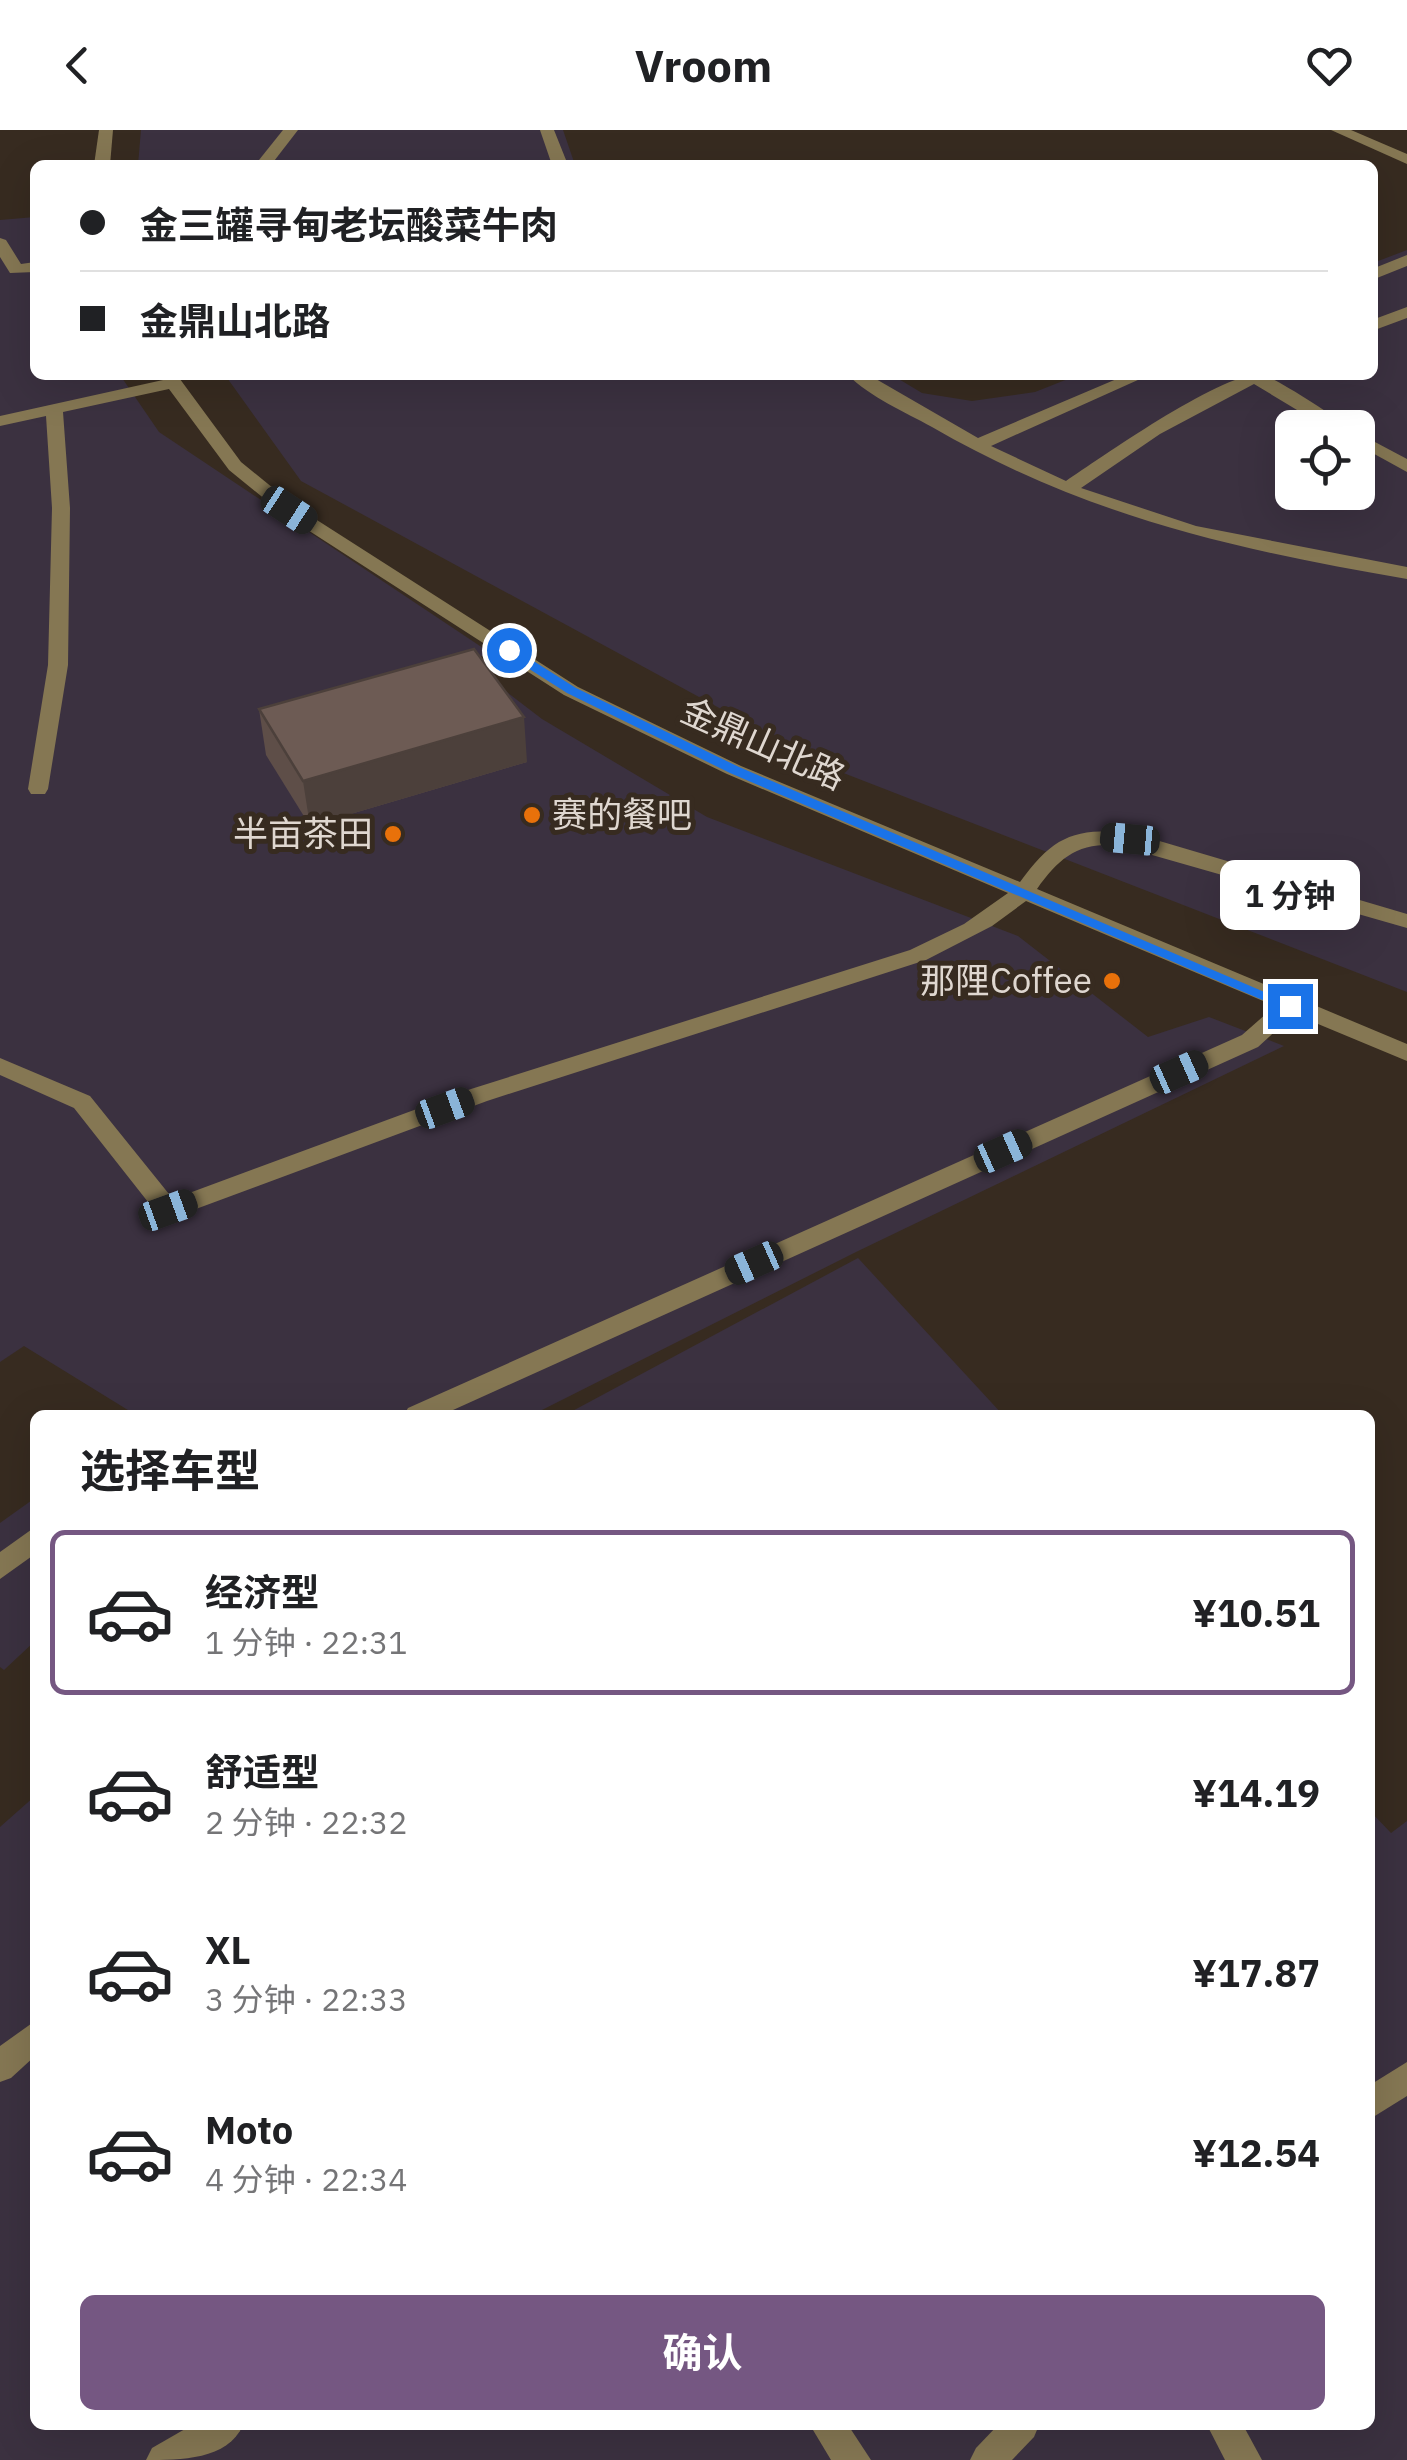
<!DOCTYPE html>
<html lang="zh">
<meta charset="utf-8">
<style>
body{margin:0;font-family:"IBM Plex Sans","Noto Sans SC",sans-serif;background:#f2f2f2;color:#202124;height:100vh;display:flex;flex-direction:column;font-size:38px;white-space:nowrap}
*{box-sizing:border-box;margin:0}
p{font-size:32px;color:#757577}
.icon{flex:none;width:55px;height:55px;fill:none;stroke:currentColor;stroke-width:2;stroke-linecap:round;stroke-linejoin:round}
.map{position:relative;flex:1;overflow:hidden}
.details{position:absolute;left:30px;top:1280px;width:1345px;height:1020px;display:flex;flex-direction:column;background:#fff;border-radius:15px;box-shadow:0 10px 40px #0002}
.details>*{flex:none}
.banner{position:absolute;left:30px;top:30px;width:1348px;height:220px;border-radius:15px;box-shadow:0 10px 40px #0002;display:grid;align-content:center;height:220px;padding:0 50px;background:#fff}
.tools{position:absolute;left:1275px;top:280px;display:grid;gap:20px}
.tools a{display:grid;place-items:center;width:100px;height:100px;border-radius:15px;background:#fff;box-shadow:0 10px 40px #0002;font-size:50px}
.end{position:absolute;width:45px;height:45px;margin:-22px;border:12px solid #1a73e8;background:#fff;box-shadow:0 0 0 5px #fff}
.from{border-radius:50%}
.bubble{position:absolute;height:70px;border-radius:15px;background:#fff;box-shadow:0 10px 40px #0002;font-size:32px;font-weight:700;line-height:70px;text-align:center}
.car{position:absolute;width:30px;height:60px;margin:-30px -15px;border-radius:12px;box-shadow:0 0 8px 2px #0007;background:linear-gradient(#222 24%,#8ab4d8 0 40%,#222 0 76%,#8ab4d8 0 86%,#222 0)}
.banner b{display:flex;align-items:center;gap:35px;height:95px;font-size:38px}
.banner b+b{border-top:2px solid #e0e0e0}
.banner i{width:25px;height:25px;background:#202124}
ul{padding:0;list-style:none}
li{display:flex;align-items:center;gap:30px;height:165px;margin:0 20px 15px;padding:0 30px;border:5px solid transparent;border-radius:15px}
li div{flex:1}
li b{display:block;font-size:38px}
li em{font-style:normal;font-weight:700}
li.on{border-color:#755782}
li>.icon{width:90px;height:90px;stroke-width:1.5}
h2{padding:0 50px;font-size:45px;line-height:120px}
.cta{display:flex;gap:20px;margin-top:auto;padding:20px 50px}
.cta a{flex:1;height:115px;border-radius:15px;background:#755782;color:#fff;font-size:40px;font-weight:700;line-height:115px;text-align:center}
header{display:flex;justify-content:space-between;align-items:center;height:130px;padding:0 50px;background:#fff;font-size:45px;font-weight:700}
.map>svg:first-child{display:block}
</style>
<header><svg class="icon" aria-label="back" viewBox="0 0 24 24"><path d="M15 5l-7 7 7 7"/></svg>Vroom<svg class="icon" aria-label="heart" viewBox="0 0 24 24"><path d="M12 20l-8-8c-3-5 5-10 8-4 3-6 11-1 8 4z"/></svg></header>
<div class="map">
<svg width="1407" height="2330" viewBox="0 0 1407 2330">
<rect width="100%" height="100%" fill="#372b20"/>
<g fill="#3b3140" fill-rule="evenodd">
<polygon points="141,0 563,0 575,35 138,35"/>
<polygon points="35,87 35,245 120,245 159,302 489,522 469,533 542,589 707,687 1018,806 1148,907 1209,887 1284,916 856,1122 532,1285 136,1285 24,1216 0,1232 0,90"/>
<path d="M1407 120V862L828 637 301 351 225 245H892L922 263 972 271 1035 262 1078 245H1372L1373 133ZM1292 298H1358V362H1292Z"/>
<polygon points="858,1128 1003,1285 565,1285"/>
<polygon points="35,1368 35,1511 4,1540 0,1537 0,1393"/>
<polygon points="35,1666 35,2295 1370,2295 1370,1681 1391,1703 1407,1691 1407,2330 0,2330 0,1697"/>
</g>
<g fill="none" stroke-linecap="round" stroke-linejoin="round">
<g fill="#857753" fill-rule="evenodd">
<polygon points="99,0 113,0 110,35 94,35"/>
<polygon points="283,0 298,0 271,35 255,35"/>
<polygon points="540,0 554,0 568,35 552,35"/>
<polygon points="1331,0 1351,0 1407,24 1407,34"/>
<polygon points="0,108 6,110 21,134 35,132 35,142 10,143 0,127"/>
<polygon points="1407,125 1407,136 1372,150 1372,139"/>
<polygon points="1407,177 1407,188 1372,201 1372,190"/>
<path d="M159 245H177L241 332 295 376 578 557 741 636 1020 752C1053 707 1072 698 1129 702L1407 784V798L1117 715C1077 713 1059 728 1037 759L1407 914V931L1294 884 1258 917 442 1285H404L408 1278 1242 905 1275 876 1026 771 992 796 926 830 487 971 177 1086H159L74 978 0 945V928L90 966 173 1069 471 959 910 820 964 794 1008 763 727 644 564 565 283 384 229 340 169 259 63 282 70 378 68 535 48 659 45 664H31L28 659 48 535 52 378 46 286 0 296V286L163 250Z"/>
<path d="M848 245H869L978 308 1126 245H1149L991 316 1066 351C1099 329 1229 237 1263 245 1275 248 1337 287 1348 298H1327L1254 254 1160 304 1081 358 1196 396 1407 437V449C1233 419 1086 386 932 297 905 282 870 267 848 245Z"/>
<polygon points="1358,303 1407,329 1407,342 1358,315"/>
<polygon points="35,1397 35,1424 0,1449 0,1422"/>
<polygon points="35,1891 35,1926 11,1948 0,1952 0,1916"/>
<polygon points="1407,1932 1407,1966 1370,1989 1370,1955"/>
<path d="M192 2295H243C228 2330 180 2330 146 2330L152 2318Z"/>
<polygon points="810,2295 848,2295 871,2330 831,2330"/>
<polygon points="998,2295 1039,2295 1034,2307 1012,2330 970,2330 976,2318"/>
<polygon points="1207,2295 1243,2295 1262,2330 1225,2330"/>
</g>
</g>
<polygon fill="#5e4e48" points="259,579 527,632 310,696 266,625"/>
<polygon fill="#4c403b" points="524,587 527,632 310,696 303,651"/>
<polygon fill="#6d5b54" stroke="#4c403b" stroke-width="2.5" points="474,519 524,587 303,651 259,579"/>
<polygon fill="#1a73e8" points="504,518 513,518 576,558 739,637 1297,876 1284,879 730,643 567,563 504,523"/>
<g fill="#e8710a" stroke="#372b20" stroke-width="4">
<circle cx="532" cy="685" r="10"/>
<circle cx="393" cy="704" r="10"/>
<circle cx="1112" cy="851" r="10"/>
</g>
<g text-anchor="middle" stroke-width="10" stroke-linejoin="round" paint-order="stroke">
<g font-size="35" fill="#dfd7d0" stroke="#372b20">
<text transform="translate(763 614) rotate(24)" y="12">金鼎山北路</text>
</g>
<g font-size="35" fill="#dfd7d0" stroke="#372b20" text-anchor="end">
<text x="552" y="697" text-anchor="start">赛的餐吧</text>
<text x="373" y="716">半亩茶田</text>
<text x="1092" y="863">那䧉Coffee</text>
</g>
</g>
</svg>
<div class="tools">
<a><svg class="icon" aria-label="locate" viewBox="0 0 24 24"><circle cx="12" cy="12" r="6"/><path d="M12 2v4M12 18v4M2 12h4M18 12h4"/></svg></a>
</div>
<i class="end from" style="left:509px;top:520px"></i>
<i class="end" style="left:1290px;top:876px"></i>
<div class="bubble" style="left:1220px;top:730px;width:140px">1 分钟</div>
<i class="car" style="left:289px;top:380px;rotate:123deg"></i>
<i class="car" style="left:1130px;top:709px;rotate:275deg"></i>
<i class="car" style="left:1179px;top:942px;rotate:66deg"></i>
<i class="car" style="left:445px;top:978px;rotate:70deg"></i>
<i class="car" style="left:1003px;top:1021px;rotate:66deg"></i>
<i class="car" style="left:168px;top:1080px;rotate:70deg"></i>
<i class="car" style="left:754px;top:1133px;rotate:246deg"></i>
<div class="banner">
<b><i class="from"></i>金三罐寻甸老坛酸菜牛肉</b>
<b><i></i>金鼎山北路</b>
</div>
<section class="details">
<h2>选择车型</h2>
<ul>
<li class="on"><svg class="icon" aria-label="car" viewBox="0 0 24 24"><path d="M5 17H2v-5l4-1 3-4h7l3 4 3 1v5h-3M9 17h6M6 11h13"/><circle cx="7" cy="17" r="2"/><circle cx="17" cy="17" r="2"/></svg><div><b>经济型</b><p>1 分钟 · 22:31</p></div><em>¥10.51</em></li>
<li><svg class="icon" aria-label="car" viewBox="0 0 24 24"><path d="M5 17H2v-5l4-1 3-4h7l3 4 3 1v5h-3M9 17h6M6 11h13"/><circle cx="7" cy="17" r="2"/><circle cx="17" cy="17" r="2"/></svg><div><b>舒适型</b><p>2 分钟 · 22:32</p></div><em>¥14.19</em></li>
<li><svg class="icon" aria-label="car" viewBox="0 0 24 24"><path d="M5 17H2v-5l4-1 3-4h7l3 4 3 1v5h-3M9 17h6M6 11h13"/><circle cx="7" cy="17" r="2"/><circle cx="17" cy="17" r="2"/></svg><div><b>XL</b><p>3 分钟 · 22:33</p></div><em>¥17.87</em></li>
<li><svg class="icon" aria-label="car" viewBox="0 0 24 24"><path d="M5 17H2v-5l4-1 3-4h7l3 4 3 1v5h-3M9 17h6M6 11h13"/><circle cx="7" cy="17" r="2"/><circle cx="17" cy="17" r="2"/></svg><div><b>Moto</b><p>4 分钟 · 22:34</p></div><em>¥12.54</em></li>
</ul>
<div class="cta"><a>确认</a></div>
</section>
</div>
